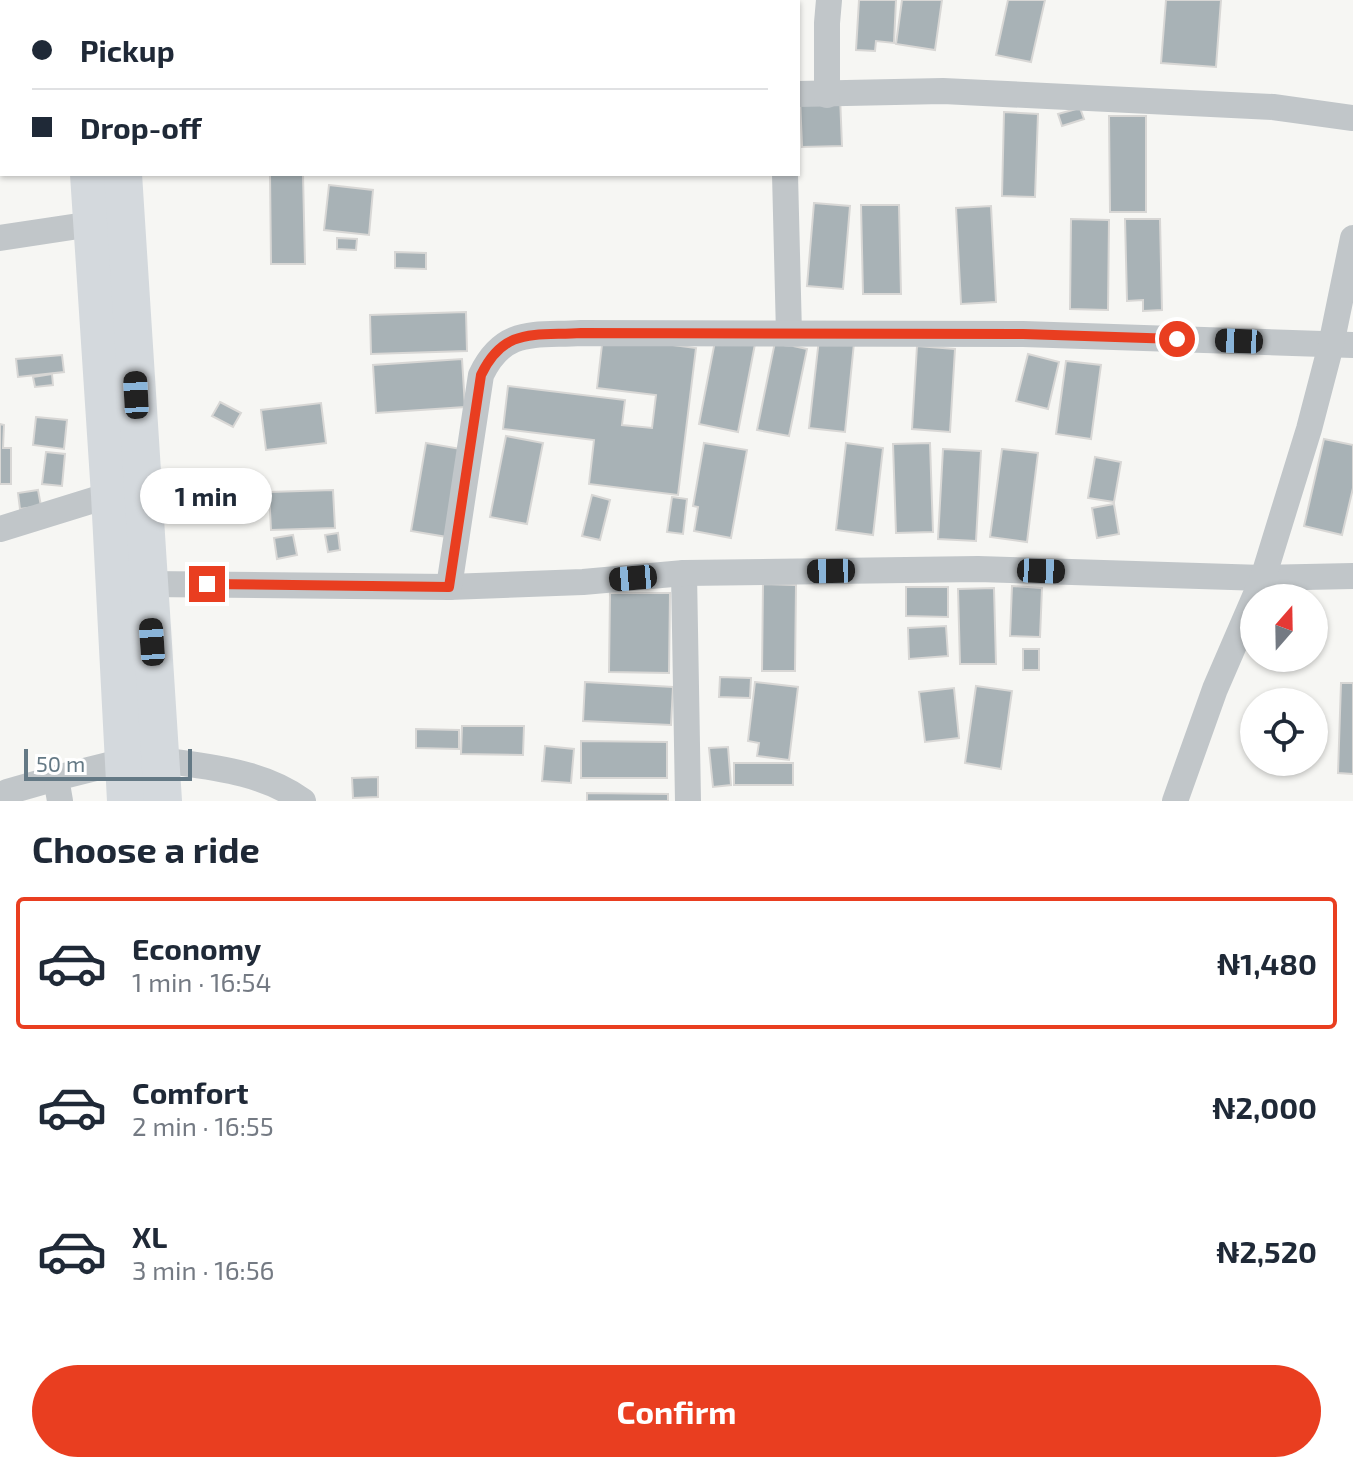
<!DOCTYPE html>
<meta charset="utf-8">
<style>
body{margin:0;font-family:"Exo 2",sans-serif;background:#f6f6f7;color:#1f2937;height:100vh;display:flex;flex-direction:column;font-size:30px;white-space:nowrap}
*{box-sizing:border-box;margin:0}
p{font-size:26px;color:#747a83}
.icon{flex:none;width:44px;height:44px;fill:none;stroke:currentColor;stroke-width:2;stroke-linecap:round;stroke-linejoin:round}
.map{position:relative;height:801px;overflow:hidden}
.side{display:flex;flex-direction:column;background:#fff;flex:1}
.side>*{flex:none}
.hud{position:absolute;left:0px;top:0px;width:800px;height:176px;box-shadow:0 2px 6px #0004;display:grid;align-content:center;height:176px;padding:0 32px;background:#fff}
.needle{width:52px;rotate:20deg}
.controls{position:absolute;left:1240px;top:584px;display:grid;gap:16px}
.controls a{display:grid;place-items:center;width:88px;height:88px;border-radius:50%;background:#fff;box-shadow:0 2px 6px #0004;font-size:40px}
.scale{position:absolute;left:24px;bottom:20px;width:168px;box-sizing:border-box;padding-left:8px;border:4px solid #647985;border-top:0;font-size:22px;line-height:28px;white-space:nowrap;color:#647985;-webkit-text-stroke:6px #fff;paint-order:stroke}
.end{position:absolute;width:36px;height:36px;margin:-18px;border:10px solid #e93e20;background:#fff;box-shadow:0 0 0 4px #fff}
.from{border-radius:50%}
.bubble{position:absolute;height:56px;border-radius:28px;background:#fff;box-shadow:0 2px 6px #0004;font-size:26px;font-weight:700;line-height:56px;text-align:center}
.car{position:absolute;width:24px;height:48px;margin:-24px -12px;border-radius:10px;box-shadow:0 0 6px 2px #0007;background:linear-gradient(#222 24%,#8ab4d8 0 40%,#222 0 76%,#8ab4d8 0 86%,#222 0)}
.hud b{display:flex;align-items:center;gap:28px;height:76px;font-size:30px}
.hud b+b{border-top:2px solid #e0e1e3}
.hud i{width:20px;height:20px;background:#1f2937}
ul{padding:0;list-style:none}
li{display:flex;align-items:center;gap:24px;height:132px;margin:0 16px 12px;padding:0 16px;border:4px solid transparent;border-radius:8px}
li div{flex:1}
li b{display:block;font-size:30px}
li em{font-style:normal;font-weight:700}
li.active{border-color:#e93e20}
li>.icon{width:72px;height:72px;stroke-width:1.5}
h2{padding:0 32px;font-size:36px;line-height:96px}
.primary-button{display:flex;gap:16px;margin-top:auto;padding:16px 32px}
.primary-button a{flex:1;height:92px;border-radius:48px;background:#e93e20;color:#fff;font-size:32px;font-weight:700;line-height:92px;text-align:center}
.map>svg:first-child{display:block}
</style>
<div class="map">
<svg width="1353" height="801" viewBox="0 0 1353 801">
<rect width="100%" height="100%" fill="#f6f6f3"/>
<g fill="#a8b2b6" stroke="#d8d7d5" stroke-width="2">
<polygon points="859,0 896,0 894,43 876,41 875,51 856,50"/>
<polygon points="902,0 942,0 935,50 896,44"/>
<polygon points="1008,0 1045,0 1031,62 996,55"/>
<polygon points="1166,0 1221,0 1216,67 1161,63"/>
<polygon points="840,96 842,146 802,147 800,98"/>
<polygon points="1080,108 1084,119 1062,126 1058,114"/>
<polygon points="1004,112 1038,114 1035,197 1002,196"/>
<polygon points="1109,116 1146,116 1146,212 1110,212"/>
<polygon points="270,174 303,174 305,264 271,264"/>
<polygon points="329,185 373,190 369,235 324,230"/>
<polygon points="814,203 850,206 843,289 807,286"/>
<polygon points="861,205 899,205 901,294 863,294"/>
<polygon points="991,206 996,302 961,304 956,208"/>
<polygon points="1071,219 1109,220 1108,310 1070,309"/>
<polygon points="1125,219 1160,219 1162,310 1143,311 1143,300 1127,301"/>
<polygon points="337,238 357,239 356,250 337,249"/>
<polygon points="395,252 426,253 426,269 395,268"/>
<polygon points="466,312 467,351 371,354 370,315"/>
<polygon points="603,336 696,348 678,495 589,484 594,440 503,429 508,386 625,400 622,425 652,428 656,395 597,388"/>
<polygon points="716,336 755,344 738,432 699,424"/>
<polygon points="819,339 854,343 845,432 809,428"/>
<polygon points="775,342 807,349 789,436 757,430"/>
<polygon points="917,346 955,349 950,432 912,429"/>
<polygon points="1028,354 1059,362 1048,409 1016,401"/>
<polygon points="62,355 64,372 18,377 16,359"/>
<polygon points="462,359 465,407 376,413 373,365"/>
<polygon points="1066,361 1101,365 1091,439 1056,434"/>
<polygon points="52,374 53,385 35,387 33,377"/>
<polygon points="220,402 241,413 233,427 212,416"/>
<polygon points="321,403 326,443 266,450 261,410"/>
<polygon points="36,417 67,420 64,449 33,445"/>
<polygon points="0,424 4,425 3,448 11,448 11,484 0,484"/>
<polygon points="506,436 543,443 527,524 490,517"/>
<polygon points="1324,439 1353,445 1353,488 1342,535 1304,526"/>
<polygon points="426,443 461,449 447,537 411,531"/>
<polygon points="704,443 747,450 731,538 694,531 698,507 693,506"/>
<polygon points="846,443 883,448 873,535 836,530"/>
<polygon points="930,443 933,532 896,533 893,444"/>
<polygon points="943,449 981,451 976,541 938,539"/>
<polygon points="1002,449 1038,453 1027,542 990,537"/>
<polygon points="46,452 65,454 62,486 42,484"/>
<polygon points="1095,457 1121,462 1114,502 1088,498"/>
<polygon points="38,490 41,506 20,509 18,493"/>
<polygon points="333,490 335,528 271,530 269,492"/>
<polygon points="592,495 610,500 600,540 582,536"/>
<polygon points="672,497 687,499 683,534 667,532"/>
<polygon points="1114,504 1119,534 1097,538 1092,508"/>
<polygon points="338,533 340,550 328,552 325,535"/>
<polygon points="293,535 297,555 277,559 274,538"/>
<polygon points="763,584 796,585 795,671 762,671"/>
<polygon points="1012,586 1042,588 1040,637 1010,636"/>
<polygon points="906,587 948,587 948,617 906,616"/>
<polygon points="994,588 996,664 960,664 958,589"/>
<polygon points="610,593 670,593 669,673 609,672"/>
<polygon points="946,626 948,656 909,659 908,628"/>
<rect x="1023" y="649" width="16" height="21"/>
<polygon points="720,677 751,678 750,698 719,697"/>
<polygon points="585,682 673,687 671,725 583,721"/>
<polygon points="755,682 798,687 789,760 757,756 759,743 748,741"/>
<polygon points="1341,683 1353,683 1353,774 1338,773"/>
<polygon points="976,686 1012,691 1001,769 965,763"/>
<polygon points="954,688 959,738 925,742 919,692"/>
<polygon points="462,726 524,726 523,755 461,754"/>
<polygon points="416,729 459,730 459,749 416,748"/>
<polygon points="581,741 667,742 667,778 581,778"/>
<polygon points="545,746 574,749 571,783 542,781"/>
<polygon points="728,747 731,785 713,787 709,748"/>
<rect x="734" y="763" width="59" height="22"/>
<polygon points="378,777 378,797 353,798 352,778"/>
<polygon points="587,793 668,794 668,801 587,801"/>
</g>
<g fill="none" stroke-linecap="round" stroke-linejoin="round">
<g stroke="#c1c6c9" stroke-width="26">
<polyline points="608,2 608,0"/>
<polyline points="798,94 943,91 1273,107 1353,118"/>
<polyline points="827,95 827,23 829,0"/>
<polyline points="785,174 789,334"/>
<polyline points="0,238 92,224"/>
<polyline points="0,529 110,495"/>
<polyline points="684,573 688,801"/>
<polyline points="147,584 449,587 583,582 684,573 978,569 1263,578 1353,576"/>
<path d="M449 587 481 375C504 327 534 336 581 333L1023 334 1353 345"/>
<path d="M161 760C209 767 262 771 303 801"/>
<polyline points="1,801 7,792 56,778"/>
<polyline points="60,801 56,778 124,761"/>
<polyline points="1175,801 1215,689 1263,578 1309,429 1331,345 1353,238"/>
</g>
<g stroke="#d4d9dd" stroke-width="38">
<polyline points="78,0 78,2"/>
<polyline points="113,0 113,2"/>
<polyline points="89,174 110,495 126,801"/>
<polyline points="123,174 163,801"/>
</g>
</g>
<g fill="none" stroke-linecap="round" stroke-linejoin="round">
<path stroke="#e93e20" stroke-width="10" d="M207 584 449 587 481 375C504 327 534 336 581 333L1023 334 1177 339"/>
</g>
</svg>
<div class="controls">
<a><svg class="needle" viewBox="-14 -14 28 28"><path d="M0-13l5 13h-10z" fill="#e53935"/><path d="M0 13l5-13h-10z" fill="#747a83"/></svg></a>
<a><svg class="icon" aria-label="locate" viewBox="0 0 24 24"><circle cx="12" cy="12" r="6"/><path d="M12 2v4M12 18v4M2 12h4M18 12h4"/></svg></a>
</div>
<div class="scale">50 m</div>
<i class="end from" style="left:1177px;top:339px"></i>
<i class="end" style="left:207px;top:584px"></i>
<div class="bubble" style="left:140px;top:468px;width:132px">1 min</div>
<i class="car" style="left:1239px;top:341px;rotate:272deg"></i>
<i class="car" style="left:136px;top:395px;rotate:357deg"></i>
<i class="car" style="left:831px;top:571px;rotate:269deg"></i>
<i class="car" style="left:1041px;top:571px;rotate:92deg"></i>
<i class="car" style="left:633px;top:578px;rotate:265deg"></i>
<i class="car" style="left:152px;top:642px;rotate:356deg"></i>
<div class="hud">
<b><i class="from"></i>Pickup</b>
<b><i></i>Drop-off</b>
</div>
</div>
<section class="side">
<h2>Choose a ride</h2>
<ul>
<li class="active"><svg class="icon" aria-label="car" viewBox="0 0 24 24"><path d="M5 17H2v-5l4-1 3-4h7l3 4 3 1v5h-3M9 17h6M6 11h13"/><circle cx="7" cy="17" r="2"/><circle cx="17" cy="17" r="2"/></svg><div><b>Economy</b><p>1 min · 16:54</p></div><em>₦1,480</em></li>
<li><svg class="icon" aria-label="car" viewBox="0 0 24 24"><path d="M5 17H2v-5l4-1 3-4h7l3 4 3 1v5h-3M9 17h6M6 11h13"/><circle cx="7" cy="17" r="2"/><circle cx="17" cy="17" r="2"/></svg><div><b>Comfort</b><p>2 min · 16:55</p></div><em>₦2,000</em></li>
<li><svg class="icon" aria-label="car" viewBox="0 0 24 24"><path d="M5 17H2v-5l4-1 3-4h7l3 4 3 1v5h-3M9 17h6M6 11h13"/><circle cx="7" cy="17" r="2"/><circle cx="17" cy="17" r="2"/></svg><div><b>XL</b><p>3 min · 16:56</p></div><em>₦2,520</em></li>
</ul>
<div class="primary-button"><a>Confirm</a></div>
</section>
